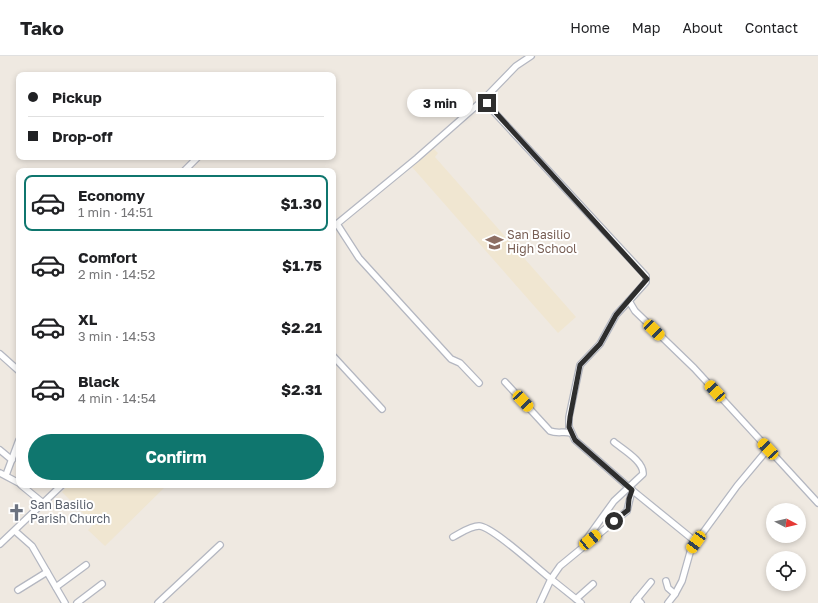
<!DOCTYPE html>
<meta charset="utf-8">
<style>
body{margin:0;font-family:"Golos Text",sans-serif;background:#f6f6f6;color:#202124;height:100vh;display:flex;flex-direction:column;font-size:15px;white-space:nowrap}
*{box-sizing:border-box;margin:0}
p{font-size:13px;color:#757577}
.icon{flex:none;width:22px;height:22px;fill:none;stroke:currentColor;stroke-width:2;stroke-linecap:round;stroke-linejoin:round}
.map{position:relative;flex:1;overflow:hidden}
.drawer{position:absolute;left:16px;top:112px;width:320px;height:320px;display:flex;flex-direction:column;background:#fff;border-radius:8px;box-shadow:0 2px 6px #0003}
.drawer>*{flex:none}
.guide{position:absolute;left:16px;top:16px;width:320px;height:88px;border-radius:8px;box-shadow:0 2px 6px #0003;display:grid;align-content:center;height:88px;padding:0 12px;background:#fff}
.needle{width:26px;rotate:97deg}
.buttons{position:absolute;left:766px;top:447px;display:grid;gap:8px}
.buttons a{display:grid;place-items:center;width:40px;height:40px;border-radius:50%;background:#fff;box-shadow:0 2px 6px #0003;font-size:20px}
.end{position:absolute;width:18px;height:18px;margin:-9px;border:5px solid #2e2e2e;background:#fff;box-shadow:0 0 0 2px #fff}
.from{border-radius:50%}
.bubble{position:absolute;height:28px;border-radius:14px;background:#fff;box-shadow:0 2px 6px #0003;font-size:13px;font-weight:700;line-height:28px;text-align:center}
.car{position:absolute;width:12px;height:24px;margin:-12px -6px;border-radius:5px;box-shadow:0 0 3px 1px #0007;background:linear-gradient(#f5c518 24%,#345 0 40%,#f5c518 0 76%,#345 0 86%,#f5c518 0)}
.guide b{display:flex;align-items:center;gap:14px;height:38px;font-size:15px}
.guide b+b{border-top:1px solid #e0e0e0}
.guide i{width:10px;height:10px;background:#202124}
ul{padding:7px 0 0;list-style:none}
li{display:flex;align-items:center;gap:12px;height:56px;margin:0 8px 6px;padding:0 4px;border:2px solid transparent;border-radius:8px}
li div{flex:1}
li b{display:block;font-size:15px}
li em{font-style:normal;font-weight:700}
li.selected{border-color:#0f766e}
li>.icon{width:36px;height:36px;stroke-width:1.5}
.button{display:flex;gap:8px;margin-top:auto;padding:8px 12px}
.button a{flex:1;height:46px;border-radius:24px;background:#0f766e;color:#fff;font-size:16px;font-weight:700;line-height:46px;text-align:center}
header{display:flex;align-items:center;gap:24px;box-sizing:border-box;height:56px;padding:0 20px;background:#fff;border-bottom:1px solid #e0e0e0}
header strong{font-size:19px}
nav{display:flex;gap:22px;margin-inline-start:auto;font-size:14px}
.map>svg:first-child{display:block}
</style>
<header>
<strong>Tako</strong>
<nav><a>Home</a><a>Map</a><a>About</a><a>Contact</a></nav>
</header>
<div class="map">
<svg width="818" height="547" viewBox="0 0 818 547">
<rect width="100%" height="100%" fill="#efe9e1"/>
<g fill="#f0e6d1">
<polygon points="433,92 438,97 435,101 576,261 558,277 412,111"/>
<polygon points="68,429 167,429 105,490 88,474 94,468 62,436"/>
</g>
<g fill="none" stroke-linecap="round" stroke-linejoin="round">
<defs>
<g id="minor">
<polyline points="483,44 646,220 646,226 629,245 635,255 694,312 818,447"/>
<polyline points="184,115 198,101"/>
<polyline points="337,168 359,202 451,303 460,307 479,327"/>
<polyline points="333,171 417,102 483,44 516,10 531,0"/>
<polyline points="629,245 616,259 600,288 580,309 569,361 569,371 575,384 632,434 696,486"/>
<polyline points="0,298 19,315"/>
<polyline points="333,300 382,353"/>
<path d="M505 326 550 375C557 378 564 375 571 377"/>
<polyline points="0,394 12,404"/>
<polyline points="0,417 19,427"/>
<polyline points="6,419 19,384"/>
<polyline points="21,429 43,447"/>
<polyline points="15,475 32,490 65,547"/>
<path d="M453 481C461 477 470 470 479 470 492 470 538 513 551 523L540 547"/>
<polyline points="0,488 62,429"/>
<path d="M583 488 614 445 643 418C644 405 622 393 614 386"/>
<polyline points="666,525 668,532 675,538"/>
<polyline points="56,531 86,509"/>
<polyline points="18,534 47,516"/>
<polyline points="576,543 593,528"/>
<polyline points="637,543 651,526"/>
<polyline points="77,547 102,528"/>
<polyline points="158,547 220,489"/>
<polyline points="581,547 551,523 560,510 627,455 632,434"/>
<polyline points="634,547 637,543 641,547"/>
<polyline points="668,547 675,538 682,525 691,493 737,430 768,393"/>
</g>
</defs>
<use href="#minor" stroke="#b4b7c1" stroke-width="8"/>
<use href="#minor" stroke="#fff" stroke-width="5.5"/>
</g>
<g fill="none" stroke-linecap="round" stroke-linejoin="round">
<polyline stroke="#2e2e2e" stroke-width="5" points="487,47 647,223 616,259 600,288 580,309 570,361 569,371 575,384 632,434 629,443 628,454 614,465"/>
</g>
<defs>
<symbol id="school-bare" viewBox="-9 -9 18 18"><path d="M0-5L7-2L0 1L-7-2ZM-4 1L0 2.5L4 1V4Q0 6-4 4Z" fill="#8d6e63" stroke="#fff" stroke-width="2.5" paint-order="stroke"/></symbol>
<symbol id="church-bare" viewBox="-9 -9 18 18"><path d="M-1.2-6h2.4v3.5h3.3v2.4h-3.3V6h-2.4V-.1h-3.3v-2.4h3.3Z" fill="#6b7280" stroke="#fff" stroke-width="2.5" paint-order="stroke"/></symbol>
</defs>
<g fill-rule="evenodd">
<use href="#school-bare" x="482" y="174" width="25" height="25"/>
<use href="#church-bare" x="4" y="444" width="25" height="25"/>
</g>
<g text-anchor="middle" stroke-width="4" stroke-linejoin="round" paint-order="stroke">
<g font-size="12" fill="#785e54" stroke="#fff" text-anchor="start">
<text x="507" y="183">San Basilio<tspan x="507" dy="14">High School</tspan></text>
</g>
<g font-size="12" fill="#5b616d" stroke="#fff" text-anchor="start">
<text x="30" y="453">San Basilio<tspan x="30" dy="14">Parish Church</tspan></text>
</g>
</g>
</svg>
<div class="buttons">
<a><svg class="needle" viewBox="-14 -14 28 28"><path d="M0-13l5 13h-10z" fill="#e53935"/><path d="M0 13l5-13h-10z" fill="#757577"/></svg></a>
<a><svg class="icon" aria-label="locate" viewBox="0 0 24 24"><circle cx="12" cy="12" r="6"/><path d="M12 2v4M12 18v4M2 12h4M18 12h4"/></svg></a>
</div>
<i class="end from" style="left:614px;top:465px"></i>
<i class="end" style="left:487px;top:47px"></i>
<div class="bubble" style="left:407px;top:33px;width:66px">3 min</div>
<i class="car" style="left:654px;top:274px;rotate:134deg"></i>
<i class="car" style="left:715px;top:335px;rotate:318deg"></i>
<i class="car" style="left:523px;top:345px;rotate:137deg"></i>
<i class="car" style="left:768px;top:393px;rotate:317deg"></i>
<i class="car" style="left:590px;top:484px;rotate:51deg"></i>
<i class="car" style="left:696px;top:486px;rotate:215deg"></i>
<div class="guide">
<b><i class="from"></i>Pickup</b>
<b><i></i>Drop-off</b>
</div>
<section class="drawer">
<ul>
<li class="selected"><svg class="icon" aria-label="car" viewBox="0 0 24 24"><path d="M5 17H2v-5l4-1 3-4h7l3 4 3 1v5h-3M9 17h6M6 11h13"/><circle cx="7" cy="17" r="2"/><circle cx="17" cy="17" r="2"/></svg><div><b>Economy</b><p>1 min · 14:51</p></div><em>$1.30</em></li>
<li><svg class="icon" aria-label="car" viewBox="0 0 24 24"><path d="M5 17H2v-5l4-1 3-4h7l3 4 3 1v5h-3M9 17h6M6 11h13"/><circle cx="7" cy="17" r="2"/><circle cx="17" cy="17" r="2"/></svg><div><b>Comfort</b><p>2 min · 14:52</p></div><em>$1.75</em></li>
<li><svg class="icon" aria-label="car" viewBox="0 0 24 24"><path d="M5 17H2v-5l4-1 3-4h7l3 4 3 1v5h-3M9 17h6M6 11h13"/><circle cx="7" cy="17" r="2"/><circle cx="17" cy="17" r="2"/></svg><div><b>XL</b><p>3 min · 14:53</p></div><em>$2.21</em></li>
<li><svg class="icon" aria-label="car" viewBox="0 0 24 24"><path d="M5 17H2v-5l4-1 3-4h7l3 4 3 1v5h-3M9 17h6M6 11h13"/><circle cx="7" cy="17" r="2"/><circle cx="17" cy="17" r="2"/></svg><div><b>Black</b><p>4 min · 14:54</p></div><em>$2.31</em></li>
</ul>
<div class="button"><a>Confirm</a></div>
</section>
</div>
